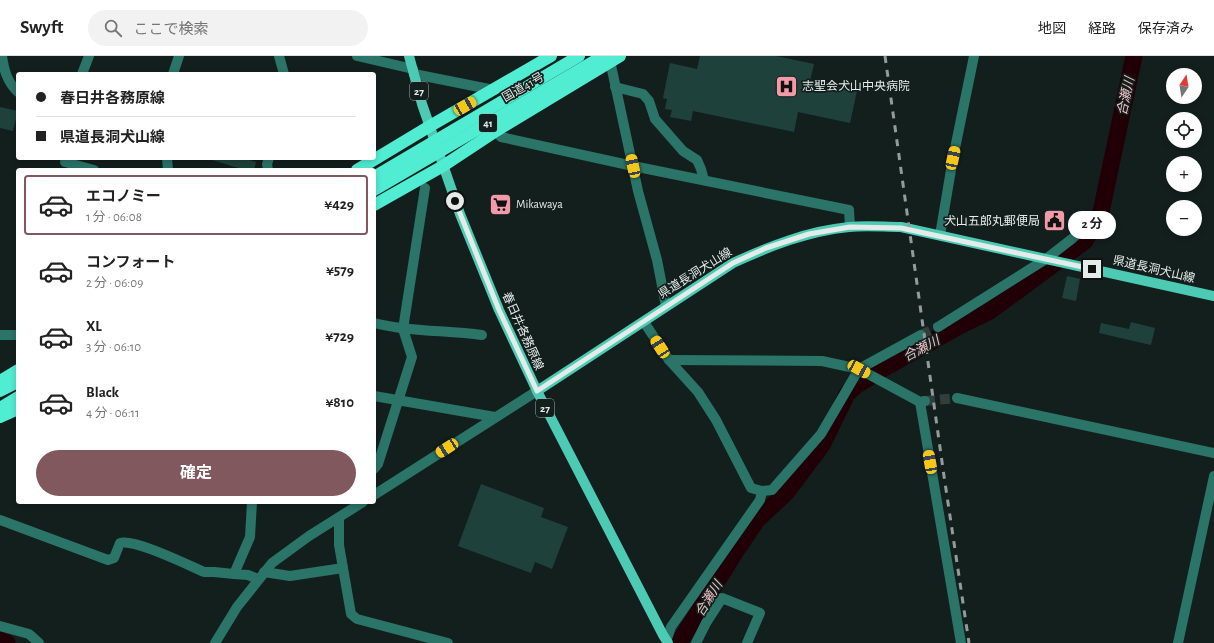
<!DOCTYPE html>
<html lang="ja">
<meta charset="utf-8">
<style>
body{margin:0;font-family:"Alegreya Sans","Noto Sans JP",sans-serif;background:#f2f2f2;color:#222;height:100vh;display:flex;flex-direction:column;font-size:15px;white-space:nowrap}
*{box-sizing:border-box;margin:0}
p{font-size:13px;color:#767676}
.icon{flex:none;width:22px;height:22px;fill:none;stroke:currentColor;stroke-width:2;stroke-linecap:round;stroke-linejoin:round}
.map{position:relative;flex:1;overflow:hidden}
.drawer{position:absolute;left:16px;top:112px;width:360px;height:336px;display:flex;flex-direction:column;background:#fff;border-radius:4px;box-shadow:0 2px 6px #0003}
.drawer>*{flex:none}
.top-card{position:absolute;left:16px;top:16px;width:360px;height:88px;border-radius:4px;box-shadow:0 2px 6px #0003;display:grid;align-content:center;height:88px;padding:0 20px;background:#fff}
.needle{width:26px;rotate:12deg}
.buttons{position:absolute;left:1166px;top:12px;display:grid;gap:8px}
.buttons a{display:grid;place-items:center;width:36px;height:36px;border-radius:50%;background:#fff;box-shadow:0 2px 6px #0003;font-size:20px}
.end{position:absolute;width:18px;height:18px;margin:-9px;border:5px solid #e4ecea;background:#111;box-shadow:0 0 0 2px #111}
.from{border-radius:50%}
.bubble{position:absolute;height:28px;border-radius:14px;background:#fff;box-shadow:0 2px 6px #0003;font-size:13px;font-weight:700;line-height:28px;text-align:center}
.car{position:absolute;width:12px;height:24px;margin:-12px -6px;border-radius:5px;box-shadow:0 0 3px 1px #0007;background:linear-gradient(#f5c518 24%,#345 0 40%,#f5c518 0 76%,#345 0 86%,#f5c518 0)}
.top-card b{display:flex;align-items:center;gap:14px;height:38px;font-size:15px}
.top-card b+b{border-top:1px solid #e0e0e0}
.top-card i{width:10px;height:10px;background:#222}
ul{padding:7px 0 0;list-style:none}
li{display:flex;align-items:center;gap:12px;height:60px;margin:0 8px 6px;padding:0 12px;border:2px solid transparent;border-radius:4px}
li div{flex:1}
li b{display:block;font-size:15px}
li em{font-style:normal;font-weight:700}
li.selected{border-color:#80585e}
li>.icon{width:36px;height:36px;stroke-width:1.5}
.action{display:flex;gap:8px;margin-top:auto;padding:8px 20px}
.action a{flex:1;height:46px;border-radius:24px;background:#80585e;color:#fff;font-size:16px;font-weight:700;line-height:46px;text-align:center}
header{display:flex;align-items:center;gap:24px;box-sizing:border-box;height:56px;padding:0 20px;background:#fff;border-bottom:1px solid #e0e0e0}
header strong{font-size:19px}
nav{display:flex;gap:22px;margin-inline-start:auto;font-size:14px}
.search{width:280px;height:36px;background:#f2f2f2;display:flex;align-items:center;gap:10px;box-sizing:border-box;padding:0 14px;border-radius:22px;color:#767676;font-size:15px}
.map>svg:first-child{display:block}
</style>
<header>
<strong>Swyft</strong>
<div class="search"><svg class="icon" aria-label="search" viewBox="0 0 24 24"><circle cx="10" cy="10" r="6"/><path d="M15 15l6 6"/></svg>ここで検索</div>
<nav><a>地図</a><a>経路</a><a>保存済み</a></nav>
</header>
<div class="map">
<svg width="1214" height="587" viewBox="0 0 1214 587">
<rect width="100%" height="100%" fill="#131f1d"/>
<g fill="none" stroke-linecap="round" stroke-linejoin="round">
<g stroke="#200006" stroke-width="17">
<polyline points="0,584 7,587"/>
<polyline points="679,587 734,498 757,464 787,436 822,389 847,338 857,329 886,311 961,269 990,255 1085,185 1101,156 1134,0"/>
</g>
</g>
<g fill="#1e423b">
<polygon points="700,0 776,0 814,8 810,25 857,35 850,67 798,56 794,76 693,55 691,65 670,61 672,54 665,53 667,43 663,42 670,7 697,13"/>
<polygon points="0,51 18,55 13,75 0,72"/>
<polygon points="212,102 243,102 256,106 254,114 245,114 212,104"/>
<polygon points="1067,220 1080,223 1076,245 1062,242"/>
<polygon points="1131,266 1155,272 1151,289 1099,277 1101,267 1129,273"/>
<polygon points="481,428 544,452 541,461 568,471 552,513 535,506 531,517 458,490"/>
</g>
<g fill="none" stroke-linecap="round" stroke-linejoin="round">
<g stroke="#323e3c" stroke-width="10" stroke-dasharray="10 5" stroke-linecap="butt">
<polyline points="921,279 938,271"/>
<polyline points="925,345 957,342"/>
</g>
<g stroke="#2a7468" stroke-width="10">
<path d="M2 0C4 14 7 26 18 36"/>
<polyline points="279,0 284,18"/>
<polyline points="357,0 413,13"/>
<polyline points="609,0 638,135 657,204 666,250"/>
<polyline points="82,18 89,0"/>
<polyline points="173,18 179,0"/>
<polyline points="414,18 494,34"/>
<polyline points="615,31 643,38 649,45 655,63 683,95 697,104 701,113 704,124"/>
<polyline points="496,75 501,81 633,110 849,154 850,171"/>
<polyline points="167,102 168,114"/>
<polyline points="65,106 94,114"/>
<polyline points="268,114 267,108 269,102"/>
<polyline points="940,179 953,102 974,0"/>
<polyline points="644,266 669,304 698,336 716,364 751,432 762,435 772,434 821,378 859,313 921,279"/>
<path d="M374 267C409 276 446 274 482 279"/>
<polyline points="938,271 1046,203 1073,182 1090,165"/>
<polyline points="0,279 18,279"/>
<polyline points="669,304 822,305 859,313 920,346 925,345"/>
<polyline points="374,340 495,361"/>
<polyline points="957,342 1214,397"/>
<polyline points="920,346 961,587"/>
<polyline points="374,413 378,408 412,301 403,273 425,132"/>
<polyline points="374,439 537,335"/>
<polyline points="252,446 250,481 234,518 248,519 258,523"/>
<polyline points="339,462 339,489 351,558 357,563 448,587"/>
<path d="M0 464 108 504 114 502 120 487C136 483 188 509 204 516H214L234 518"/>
<polyline points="264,516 290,520 343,512"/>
<polyline points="0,570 29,578 39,587"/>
<polyline points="667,583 671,571 760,444 762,435"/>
<polyline points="215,587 237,551 272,507 309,480 363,446"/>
<polyline points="696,587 706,567 722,542 760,557 747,587"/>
<polyline points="1178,587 1214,420"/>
</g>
<g stroke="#4ccab4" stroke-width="10">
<polyline points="409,0 422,48 460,158 499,254 537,335 663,579 668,587"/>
<path d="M537 335 733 207C770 190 808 175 849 171 866 169 884 171 901 171L1214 240"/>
</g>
<g stroke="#50edd3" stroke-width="12">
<polyline points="357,114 430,70 551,0"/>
<polyline points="374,149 443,110 496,75 620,0"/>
<polyline points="0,325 18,314"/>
<polyline points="0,335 18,326"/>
<polyline points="0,352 18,341"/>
<polyline points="0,361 18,353"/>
</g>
<polyline stroke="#939c9a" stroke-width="3" stroke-dasharray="7 7" stroke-linecap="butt" points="885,0 944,420 969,587"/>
<g stroke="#50edd3" stroke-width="12">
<polyline points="374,121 579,0"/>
<polyline points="374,134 603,0"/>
</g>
</g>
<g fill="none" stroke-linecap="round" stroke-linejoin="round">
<polyline stroke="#e4ecea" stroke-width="5" points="455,145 499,254 537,335 733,207 766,192 809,178 850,171 901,172 1092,213"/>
</g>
<defs>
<symbol id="hospital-square" viewBox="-11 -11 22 22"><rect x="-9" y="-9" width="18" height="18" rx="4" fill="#f39aa8" stroke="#131f1d"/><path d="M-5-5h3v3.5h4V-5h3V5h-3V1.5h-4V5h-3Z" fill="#111"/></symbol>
<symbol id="supermarket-square" viewBox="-11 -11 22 22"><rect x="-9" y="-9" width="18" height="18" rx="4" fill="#f39aa8" stroke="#131f1d"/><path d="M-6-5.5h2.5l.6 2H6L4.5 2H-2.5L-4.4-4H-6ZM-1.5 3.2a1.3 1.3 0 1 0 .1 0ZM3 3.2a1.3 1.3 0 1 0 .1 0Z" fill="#111"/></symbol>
<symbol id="civic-square" viewBox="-11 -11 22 22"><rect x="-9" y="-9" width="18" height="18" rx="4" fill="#f39aa8" stroke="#131f1d"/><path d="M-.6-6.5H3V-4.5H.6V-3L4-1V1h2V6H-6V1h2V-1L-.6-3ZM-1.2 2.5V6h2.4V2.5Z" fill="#111"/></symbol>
</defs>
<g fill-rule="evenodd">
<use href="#hospital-square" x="774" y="18" width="25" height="25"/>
<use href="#supermarket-square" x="488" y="136" width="25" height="25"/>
<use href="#civic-square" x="1042" y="152" width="25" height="25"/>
</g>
<g text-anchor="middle" stroke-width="3.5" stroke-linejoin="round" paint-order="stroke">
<g fill="#131f1d" stroke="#a5aeac" stroke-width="1">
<rect x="410" y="26" width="18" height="18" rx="3"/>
<rect x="479" y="58" width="18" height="18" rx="3"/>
<rect x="536" y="343" width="18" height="18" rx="3"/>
</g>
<g font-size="11" font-weight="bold" fill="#e4ecea">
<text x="419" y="39">27</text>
<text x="488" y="71">41</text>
<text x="545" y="356">27</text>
</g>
<g font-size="12" fill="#e4ecea" stroke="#131f1d" text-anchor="start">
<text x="802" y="34">志聖会犬山中央病院</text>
<text x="516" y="152">Mikawaya</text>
<text x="1040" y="169" text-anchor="end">犬山五郎丸郵便局</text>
</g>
<g font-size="12" fill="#e4ecea" stroke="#131f1d">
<text transform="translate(523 31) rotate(-30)" y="4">国道41号</text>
<text transform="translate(1154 213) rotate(13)" y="4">県道長洞犬山線</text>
<text transform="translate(695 217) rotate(-32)" y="4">県道長洞犬山線</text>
<text transform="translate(523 275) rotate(66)" y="4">春日井各務原線</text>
</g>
<g font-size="13" font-style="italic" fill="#f2c2c8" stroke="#131f1d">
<text transform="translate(1125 40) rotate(-78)" y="5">合瀬川</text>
<text transform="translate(921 292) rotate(-28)" y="5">合瀬川</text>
<text transform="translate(708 542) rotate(-58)" y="5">合瀬川</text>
</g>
</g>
</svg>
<div class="buttons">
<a><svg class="needle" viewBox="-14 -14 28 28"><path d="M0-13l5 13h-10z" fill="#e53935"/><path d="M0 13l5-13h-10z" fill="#767676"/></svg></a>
<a><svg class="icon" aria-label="locate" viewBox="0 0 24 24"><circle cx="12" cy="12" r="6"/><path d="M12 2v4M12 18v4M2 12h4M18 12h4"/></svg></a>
<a>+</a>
<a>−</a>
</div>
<i class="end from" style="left:455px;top:145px"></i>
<i class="end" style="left:1092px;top:213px"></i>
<div class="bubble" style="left:1068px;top:155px;width:48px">2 分</div>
<i class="car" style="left:465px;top:50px;rotate:60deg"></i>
<i class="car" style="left:953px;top:102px;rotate:12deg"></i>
<i class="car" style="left:633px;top:110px;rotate:348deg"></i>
<i class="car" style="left:660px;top:291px;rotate:327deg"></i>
<i class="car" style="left:859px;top:313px;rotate:119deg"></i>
<i class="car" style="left:447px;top:392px;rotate:237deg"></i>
<i class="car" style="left:930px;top:406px;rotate:350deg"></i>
<div class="top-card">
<b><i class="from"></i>春日井各務原線</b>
<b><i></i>県道長洞犬山線</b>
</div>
<section class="drawer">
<ul>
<li class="selected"><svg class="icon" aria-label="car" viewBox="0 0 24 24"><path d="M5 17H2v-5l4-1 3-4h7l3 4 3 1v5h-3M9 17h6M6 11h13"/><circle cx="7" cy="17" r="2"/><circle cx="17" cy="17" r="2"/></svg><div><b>エコノミー</b><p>1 分 · 06:08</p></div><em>¥429</em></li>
<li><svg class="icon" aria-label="car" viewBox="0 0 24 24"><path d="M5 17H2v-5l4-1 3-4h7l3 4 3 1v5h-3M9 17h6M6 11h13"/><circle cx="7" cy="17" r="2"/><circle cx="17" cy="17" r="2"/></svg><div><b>コンフォート</b><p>2 分 · 06:09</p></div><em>¥579</em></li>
<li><svg class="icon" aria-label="car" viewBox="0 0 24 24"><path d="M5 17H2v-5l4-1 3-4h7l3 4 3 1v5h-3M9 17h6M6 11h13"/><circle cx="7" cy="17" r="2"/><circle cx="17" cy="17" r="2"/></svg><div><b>XL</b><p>3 分 · 06:10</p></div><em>¥729</em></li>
<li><svg class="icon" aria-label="car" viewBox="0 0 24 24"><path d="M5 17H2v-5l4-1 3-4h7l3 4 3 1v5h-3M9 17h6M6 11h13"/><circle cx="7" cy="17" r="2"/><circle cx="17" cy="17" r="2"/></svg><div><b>Black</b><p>4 分 · 06:11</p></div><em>¥810</em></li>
</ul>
<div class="action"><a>確定</a></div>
</section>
</div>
